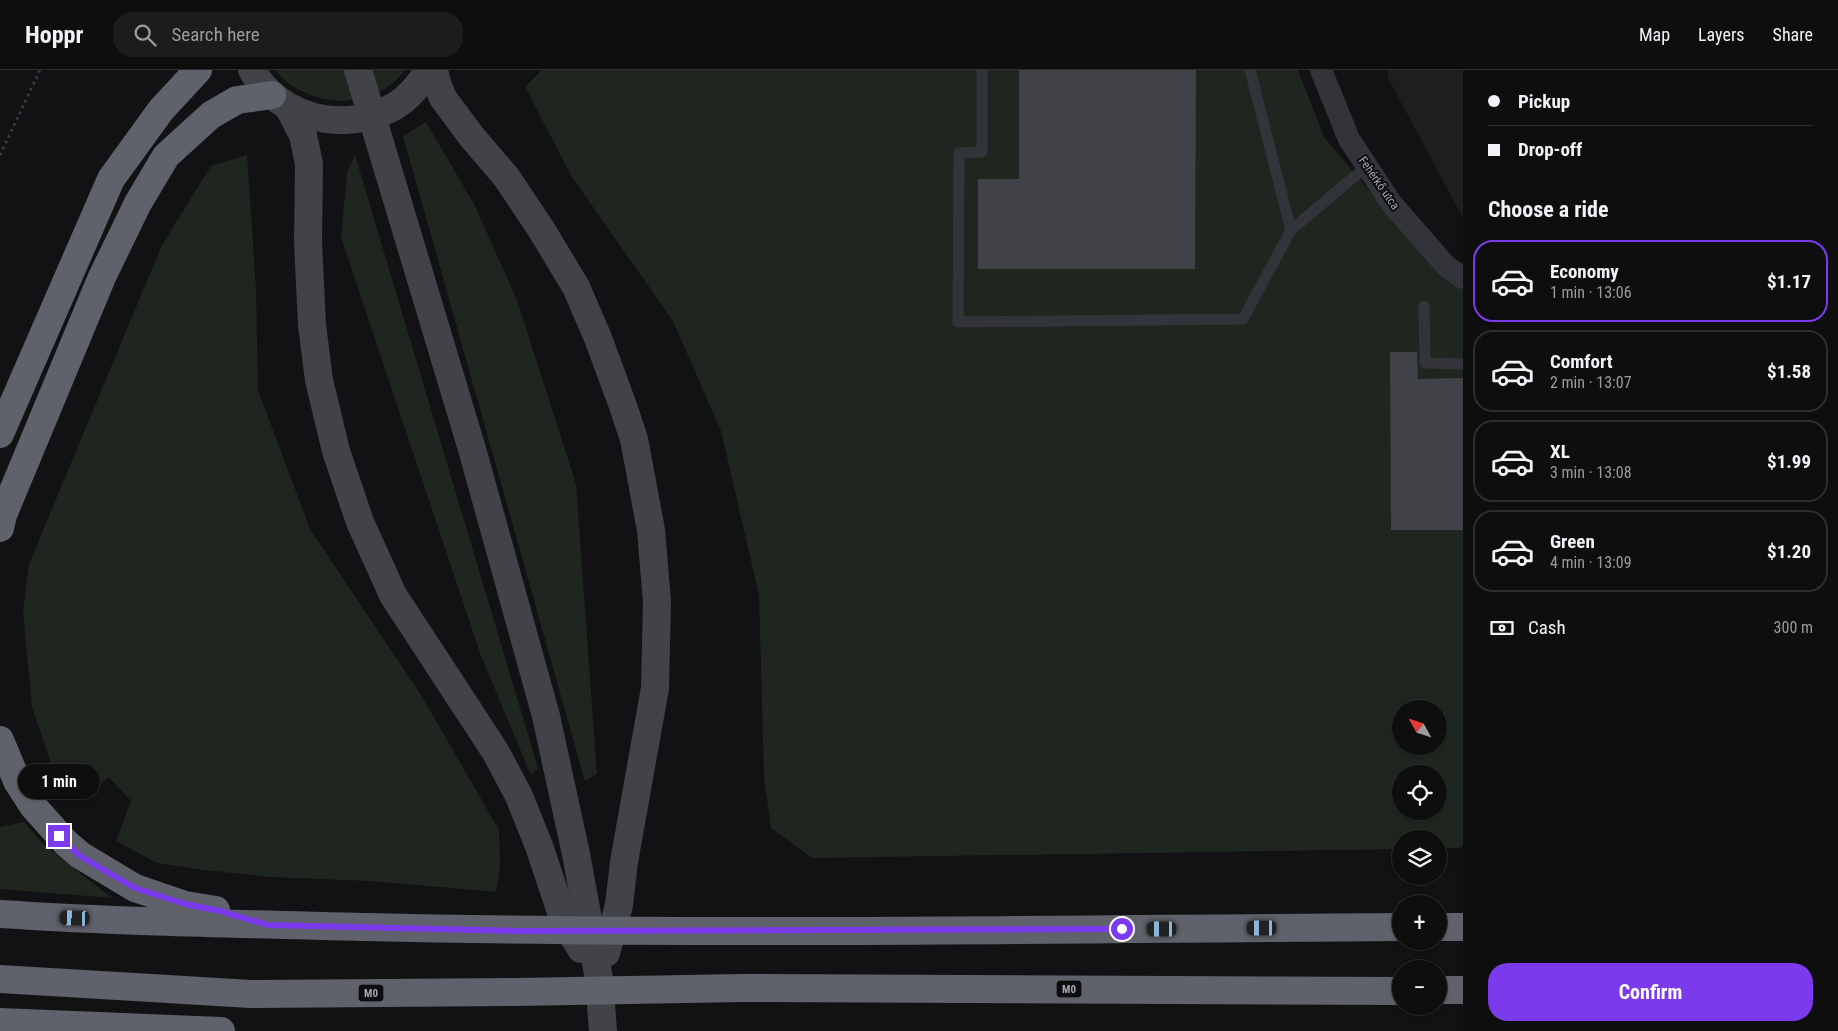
<!DOCTYPE html>
<meta charset="utf-8">
<style>
body{margin:0;font-family:"Roboto Condensed",sans-serif;background:#1c1c1d;color:#f1f3f6;height:100vh;display:flex;flex-direction:column;font-size:19px;white-space:nowrap}
*{box-sizing:border-box;margin:0}
p{font-size:16px;color:#9b9c9e}
.icon{flex:none;width:28px;height:28px;fill:none;stroke:currentColor;stroke-width:2;stroke-linecap:round;stroke-linejoin:round}
.map{position:relative;flex:1;overflow:hidden}
.drawer{display:flex;flex-direction:column;background:#0e0e0f;width:375px}
.drawer>*{flex:none}
.top-card{display:grid;align-content:center;height:110px;padding:0 25px;background:#0e0e0f}
.needle{width:32px;rotate:310deg}
.buttons{position:absolute;left:1392px;top:630px;display:grid;gap:10px}
.buttons a{display:grid;place-items:center;width:55px;height:55px;border-radius:50%;background:#0e0e0f;box-shadow:0 1px 4px #0004,0 0 0 1px #2e2e2f;font-size:25px}
.end{position:absolute;width:22px;height:22px;margin:-11px;border:6px solid #7c3aed;background:#fff;box-shadow:0 0 0 2px #fff}
.from{border-radius:50%}
.bubble{position:absolute;height:35px;border-radius:18px;background:#0e0e0f;box-shadow:0 1px 4px #0004,0 0 0 1px #2e2e2f;font-size:16px;font-weight:700;line-height:35px;text-align:center}
.car{position:absolute;width:15px;height:30px;margin:-15px -8px;border-radius:6px;box-shadow:0 0 4px 1px #0007;background:linear-gradient(#222 24%,#8ab4d8 0 40%,#222 0 76%,#8ab4d8 0 86%,#222 0)}
.top-card b{display:flex;align-items:center;gap:18px;height:48px;font-size:19px}
.top-card b+b{border-top:1px solid #2e2e2f}
.top-card i{width:12px;height:12px;background:#f1f3f6}
ul{padding:0;list-style:none}
li{display:flex;align-items:center;gap:15px;height:82px;margin:0 10px 8px;padding:0 15px;border:2px solid #2e2e2f;border-radius:20px}
li div{flex:1}
li b{display:block;font-size:19px}
li em{font-style:normal;font-weight:700}
li.active{border-color:#7c3aed}
li>.icon{width:45px;height:45px;stroke-width:1.5}
h2{padding:0 25px;font-size:22px;line-height:60px}
.pay{display:flex;align-items:center;gap:12px;height:55px;padding:0 25px;font-size:19px}
.pay p{margin-inline-start:auto}
.button{display:flex;gap:10px;margin-top:auto;padding:10px 25px}
.button a{flex:1;height:58px;border-radius:20px;background:#7c3aed;color:#fff;font-size:20px;font-weight:700;line-height:58px;text-align:center}
header{display:flex;align-items:center;gap:30px;box-sizing:border-box;height:70px;padding:0 25px;background:#0e0e0f;border-bottom:1px solid #2e2e2f}
header strong{font-size:24px}
nav{display:flex;gap:28px;margin-inline-start:auto;font-size:18px}
.search{width:350px;height:45px;background:#1c1c1d;display:flex;align-items:center;gap:12px;box-sizing:border-box;padding:0 18px;border-radius:20px;color:#9b9c9e;font-size:19px}
main{display:flex;flex:1;min-height:0}
.map>svg:first-child{display:block}
</style>
<header>
<strong>Hoppr</strong>
<div class="search"><svg class="icon" aria-label="search" viewBox="0 0 24 24"><circle cx="10" cy="10" r="6"/><path d="M15 15l6 6"/></svg>Search here</div>
<nav><a>Map</a><a>Layers</a><a>Share</a></nav>
</header>
<main>
<div class="map">
<svg width="1463" height="961" viewBox="0 0 1463 961">
<rect width="100%" height="100%" fill="#121214"/>
<polygon fill="#1e1e21" points="1387,0 1463,0 1463,148 1388,8"/>
<g fill="#1e261f" fill-rule="evenodd">
<path d="M275 0H406C400 5 395 12 389 16 353 41 302 33 275 0Z"/>
<path d="M542 0H1298L1324 67 1434 199 1463 216V776L1459 778H1439V769H1401V779L812 788 771 758 764 707 759 525 721 361 673 251 572 107 525 17ZM1401 639H1439V676H1401ZM1401 704H1439V741H1401Z"/>
<polygon points="426,52 474,134 517,230 576,414 597,704 585,711 403,66"/>
<polygon points="247,85 256,219 258,320 310,459 421,625 499,760 500,797 496,822 371,811 270,807 205,800 157,793 116,771 131,731 109,707 80,730 57,711 32,637 23,542 29,494 162,175 211,96"/>
<polygon points="355,85 538,698 531,705 481,586 341,167 347,102"/>
<polygon points="24,752 44,775 112,828 0,819 0,757"/>
</g>
<g fill="#414247">
<polygon points="1019,0 1196,0 1195,199 978,199 978,109 1019,109"/>
<polygon points="1390,282 1417,282 1418,309 1463,308 1463,460 1391,460"/>
</g>
<g fill="none" stroke-linecap="round" stroke-linejoin="round">
<polyline stroke="#393b40" stroke-width="3" stroke-dasharray="2.5 4" stroke-linecap="butt" points="0,85 40,0"/>
<g stroke="#333439" stroke-width="11">
<polyline points="982,0 982,82 959,83 958,252 1243,249 1291,160 1367,96"/>
<polyline points="1250,0 1291,160"/>
<polyline points="1424,236 1425,293 1463,294"/>
</g>
<polyline stroke="#333439" stroke-width="22" points="1321,0 1349,69 1391,133 1446,196 1463,208"/>
<g stroke="#414349" stroke-width="28">
<path d="M252 0C280 50 346 64 395 36 410 27 420 13 429 0"/>
<polyline points="358,0 472,379 546,646 576,784 599,909 603,961"/>
<polyline points="434,0 437,13 443,28 472,67 507,108 541,159 576,217 598,268 623,336 634,369 651,460 657,532 655,618 624,792 619,835 606,883"/>
<polyline points="289,38 303,65 309,94 308,172 312,255 319,310 336,381 360,452 393,525 495,681 519,726 539,776 564,851 581,879"/>
</g>
<g stroke="#5f626a" stroke-width="28">
<polyline points="0,364 111,109 161,40 198,0"/>
<polyline points="0,458 3,445 102,207 138,133 166,86 211,45 237,30 272,25"/>
<polyline points="0,670 17,711 33,736 66,773 80,785 135,818 185,835 216,840"/>
<path d="M0 844C122 852 244 854 366 857 711 865 1056 859 1401 857"/>
<polyline points="1439,857 1463,857"/>
<polyline points="0,909 251,924 516,922 742,918 1401,921"/>
<polyline points="1439,920 1463,920"/>
<polyline points="0,952 221,961"/>
</g>
</g>
<g fill="none" stroke-linecap="round" stroke-linejoin="round">
<polyline stroke="#7c3aed" stroke-width="6" points="59,766 80,786 135,818 185,834 220,841 268,855 518,861 1122,859"/>
</g>
<g text-anchor="middle" stroke-width="4" stroke-linejoin="round" paint-order="stroke">
<g fill="#0d0d0f" stroke="#767a82" stroke-width="1">
<rect x="1056.5" y="910.5" width="25" height="17" rx="4"/>
<rect x="358.5" y="914.5" width="25" height="17" rx="4"/>
</g>
<g font-size="11" font-weight="bold" fill="#a3a8b4">
<text x="1069" y="923">M0</text>
<text x="371" y="927">M0</text>
</g>
<g font-size="12" fill="#a3a8b4" stroke="#0d0d0f">
<text transform="translate(1379 113) rotate(55)" y="4">Fehérkő utca</text>
</g>
</g>
</svg>
<div class="buttons">
<a><svg class="needle" viewBox="-14 -14 28 28"><path d="M0-13l5 13h-10z" fill="#e53935"/><path d="M0 13l5-13h-10z" fill="#9b9c9e"/></svg></a>
<a><svg class="icon" aria-label="locate" viewBox="0 0 24 24"><circle cx="12" cy="12" r="6"/><path d="M12 2v4M12 18v4M2 12h4M18 12h4"/></svg></a>
<a><svg class="icon" aria-label="layers" viewBox="0 0 24 24"><path d="M12 4l9 5-9 5-9-5zM3 14l9 5 9-5"/></svg></a>
<a>+</a>
<a>−</a>
</div>
<i class="end from" style="left:1122px;top:859px"></i>
<i class="end" style="left:59px;top:766px"></i>
<div class="bubble" style="left:18px;top:694px;width:82px">1 min</div>
<i class="car" style="left:75px;top:848px;rotate:272deg"></i>
<i class="car" style="left:1262px;top:858px;rotate:270deg"></i>
<i class="car" style="left:1162px;top:859px;rotate:270deg"></i>
</div>
<section class="drawer">
<div class="top-card">
<b><i class="from"></i>Pickup</b>
<b><i></i>Drop-off</b>
</div>
<h2>Choose a ride</h2>
<ul>
<li class="active"><svg class="icon" aria-label="car" viewBox="0 0 24 24"><path d="M5 17H2v-5l4-1 3-4h7l3 4 3 1v5h-3M9 17h6M6 11h13"/><circle cx="7" cy="17" r="2"/><circle cx="17" cy="17" r="2"/></svg><div><b>Economy</b><p>1 min · 13:06</p></div><em>$1.17</em></li>
<li><svg class="icon" aria-label="car" viewBox="0 0 24 24"><path d="M5 17H2v-5l4-1 3-4h7l3 4 3 1v5h-3M9 17h6M6 11h13"/><circle cx="7" cy="17" r="2"/><circle cx="17" cy="17" r="2"/></svg><div><b>Comfort</b><p>2 min · 13:07</p></div><em>$1.58</em></li>
<li><svg class="icon" aria-label="car" viewBox="0 0 24 24"><path d="M5 17H2v-5l4-1 3-4h7l3 4 3 1v5h-3M9 17h6M6 11h13"/><circle cx="7" cy="17" r="2"/><circle cx="17" cy="17" r="2"/></svg><div><b>XL</b><p>3 min · 13:08</p></div><em>$1.99</em></li>
<li><svg class="icon" aria-label="car" viewBox="0 0 24 24"><path d="M5 17H2v-5l4-1 3-4h7l3 4 3 1v5h-3M9 17h6M6 11h13"/><circle cx="7" cy="17" r="2"/><circle cx="17" cy="17" r="2"/></svg><div><b>Green</b><p>4 min · 13:09</p></div><em>$1.20</em></li>
</ul>
<div class="pay"><svg class="icon" aria-label="cash" viewBox="0 0 24 24"><path d="M3 7h18v10H3z"/><circle cx="12" cy="12" r="2"/></svg>Cash<p>300 m</p></div>
<div class="button"><a>Confirm</a></div>
</section>
</main>
